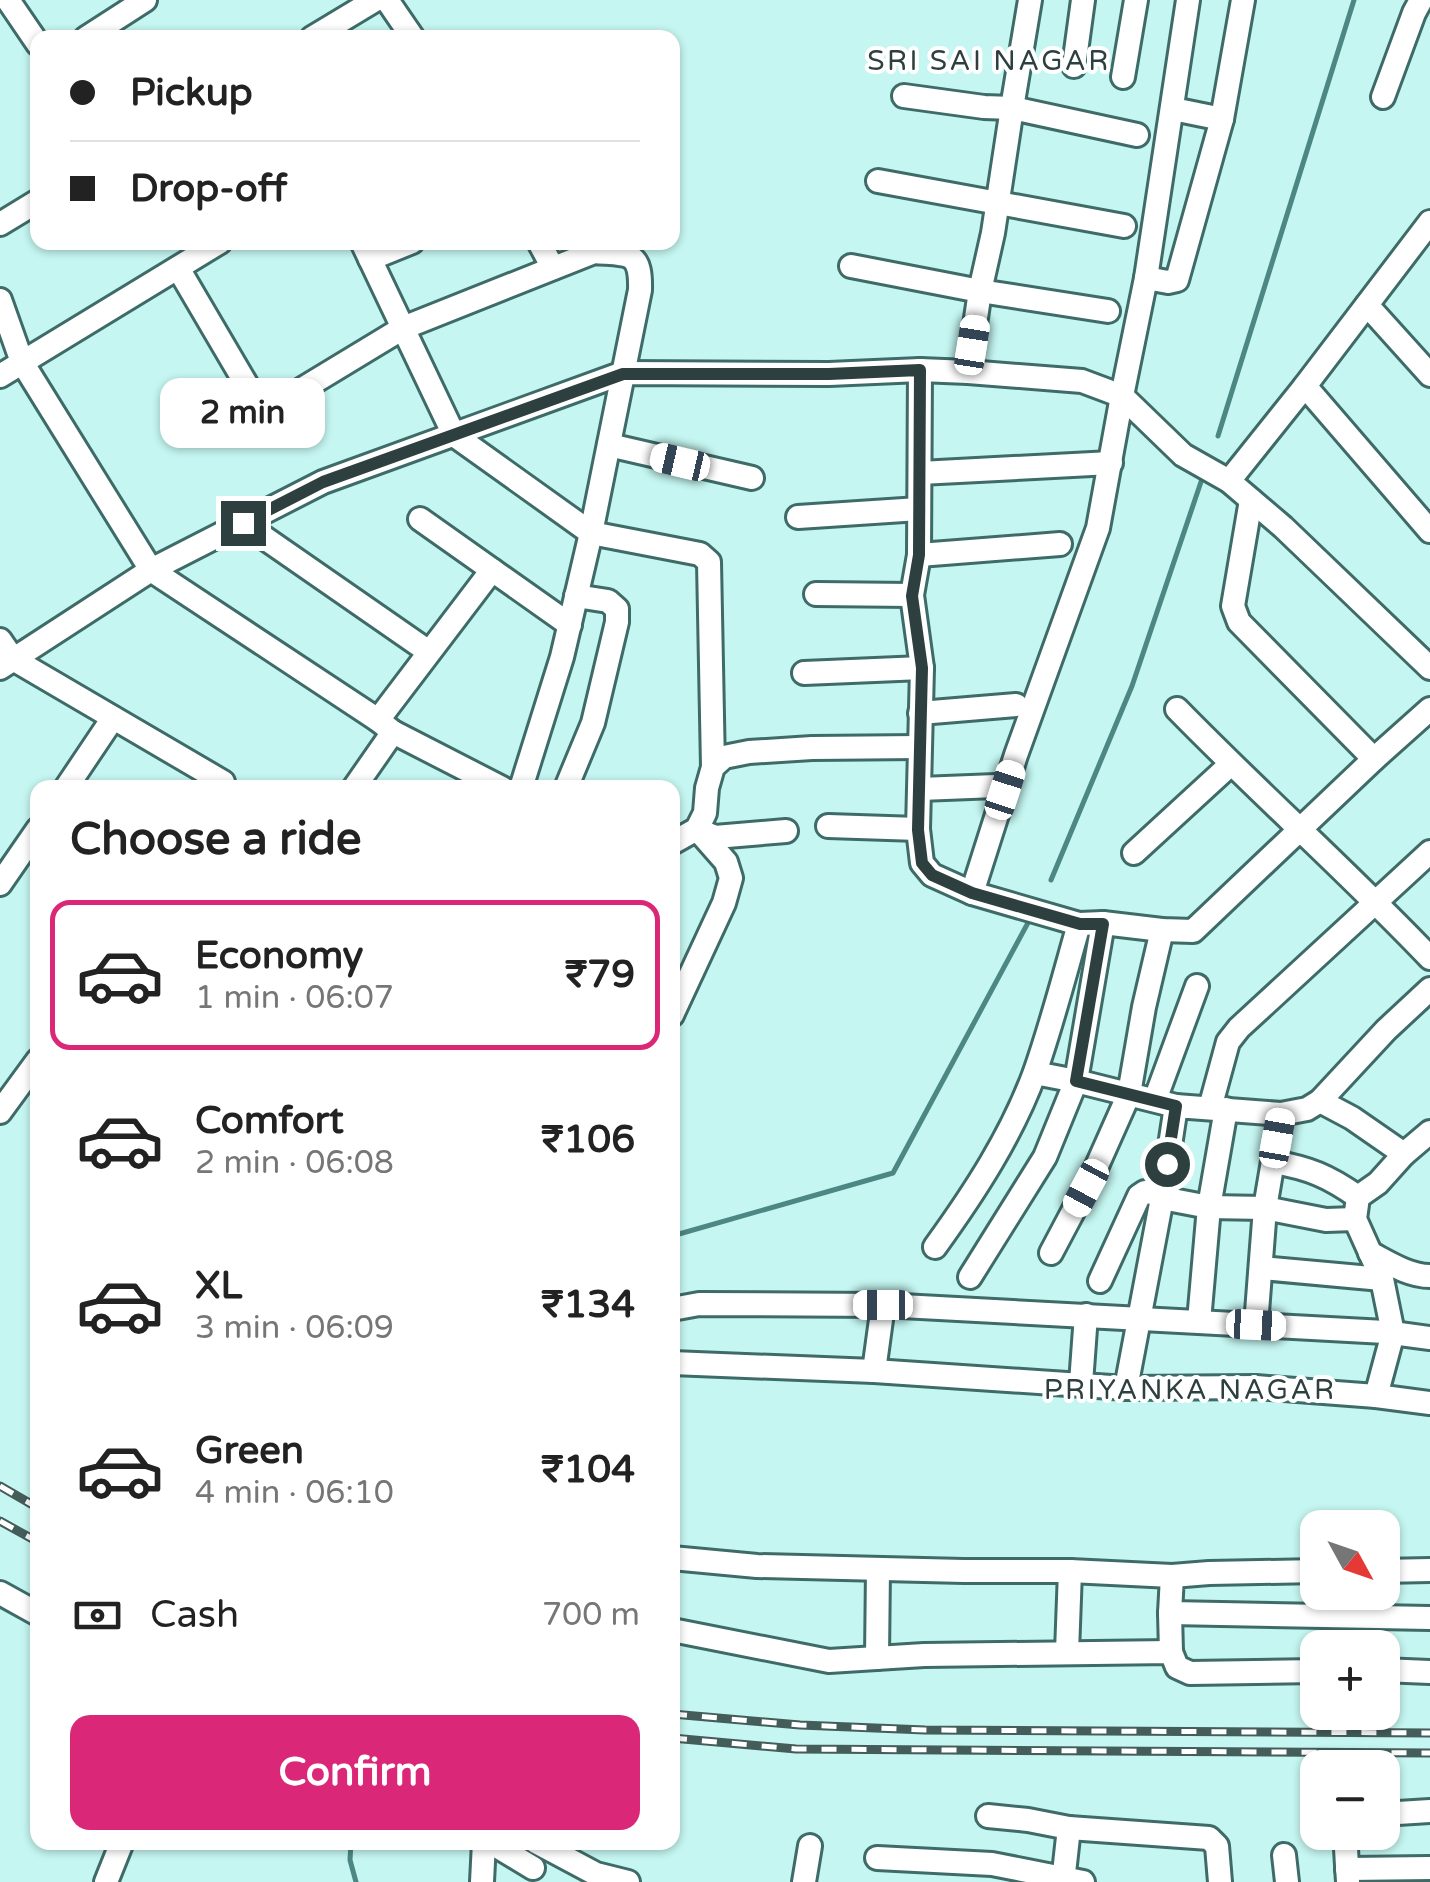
<!DOCTYPE html>
<meta charset="utf-8">
<style>
body{margin:0;font-family:"Varela Round",sans-serif;background:#f2f2f2;color:#222;height:100vh;display:flex;flex-direction:column;font-size:38px;white-space:nowrap}
*{box-sizing:border-box;margin:0}
p{font-size:32px;color:#767676}
.icon{flex:none;width:55px;height:55px;fill:none;stroke:currentColor;stroke-width:2;stroke-linecap:round;stroke-linejoin:round}
.map{position:relative;flex:1;overflow:hidden}
.sheet{position:absolute;left:30px;top:780px;width:650px;height:1070px;display:flex;flex-direction:column;background:#fff;border-radius:20px;box-shadow:0 2px 8px #0004}
.sheet>*{flex:none}
.top-card{position:absolute;left:30px;top:30px;width:650px;height:220px;border-radius:20px;box-shadow:0 2px 8px #0004;display:grid;align-content:center;height:220px;padding:0 40px;background:#fff}
.needle{width:65px;rotate:130deg}
.fabs{position:absolute;left:1300px;top:1510px;display:grid;gap:20px}
.fabs a{display:grid;place-items:center;width:100px;height:100px;border-radius:20px;background:#fff;box-shadow:0 2px 8px #0004;font-size:50px}
.end{position:absolute;width:45px;height:45px;margin:-22px;border:12px solid #2d403f;background:#fff;box-shadow:0 0 0 5px #fff}
.from{border-radius:50%}
.bubble{position:absolute;height:70px;border-radius:20px;background:#fff;box-shadow:0 2px 8px #0004;font-size:32px;font-weight:700;line-height:70px;text-align:center}
.car{position:absolute;width:30px;height:60px;margin:-30px -15px;border-radius:12px;box-shadow:0 0 8px 2px #0007;background:linear-gradient(#fff 24%,#345 0 40%,#fff 0 76%,#345 0 86%,#fff 0)}
.top-card b{display:flex;align-items:center;gap:35px;height:95px;font-size:38px}
.top-card b+b{border-top:2px solid #e0e0e0}
.top-card i{width:25px;height:25px;background:#222}
ul{padding:0;list-style:none}
li{display:flex;align-items:center;gap:30px;height:150px;margin:0 20px 15px;padding:0 20px;border:5px solid transparent;border-radius:20px}
li div{flex:1}
li b{display:block;font-size:38px}
li em{font-style:normal;font-weight:700}
li.selected{border-color:#db2777}
li>.icon{width:90px;height:90px;stroke-width:1.5}
h2{padding:0 40px;font-size:45px;line-height:120px}
.pay{display:flex;align-items:center;gap:25px;height:110px;padding:0 40px;font-size:38px}
.pay p{margin-inline-start:auto}
.cta{display:flex;gap:20px;margin-top:auto;padding:20px 40px}
.cta a{flex:1;height:115px;border-radius:20px;background:#db2777;color:#fff;font-size:40px;font-weight:700;line-height:115px;text-align:center}
.map>svg:first-child{display:block}
</style>
<div class="map">
<svg width="1430" height="1882" viewBox="0 0 1430 1882">
<rect width="100%" height="100%" fill="#c5f6f1"/>
<g fill="none" stroke-linecap="round" stroke-linejoin="round">
<g stroke="#4d8784" stroke-width="5">
<polyline points="1218,436 1354,0"/>
<polyline points="1051,880 1132,686 1204,473"/>
<polyline points="672,1236 893,1173 1030,919"/>
<polyline points="351,1842 350,1860 356,1882"/>
</g>
<defs>
<g id="minor">
<polyline points="8,0 38,44"/>
<polyline points="387,0 413,38"/>
<polyline points="86,38 145,0"/>
<polyline points="312,38 375,0"/>
<polyline points="1074,66 1083,0"/>
<polyline points="1123,77 1136,0"/>
<polyline points="904,96 984,107 1012,108 1030,0"/>
<polyline points="1383,97 1414,13 1421,0"/>
<polyline points="1173,109 1222,119"/>
<polyline points="878,181 1124,226"/>
<polyline points="0,224 38,201"/>
<polyline points="362,242 454,435 591,533 700,554 709,562 713,767"/>
<polyline points="539,242 553,268"/>
<polyline points="370,259 412,242"/>
<polyline points="851,266 980,291 1108,311"/>
<path d="M178 268 259 406 271 408 403 328 594 252C629 255 641 250 640 290L591 533 562 657 521 788"/>
<polyline points="1146,278 1168,282 1177,280 1222,119 1243,0"/>
<polyline points="0,300 22,362 151,570 323,482 623,373 829,374 920,370 968,372 1082,381 1122,396 1183,455 1229,481 1283,527 1430,668"/>
<polyline points="1367,305 1430,375"/>
<polyline points="920,370 919,555 912,595 922,668 918,829 922,863 932,875 972,893 1079,924 1103,923 1162,930 1193,931 1374,759 1430,709"/>
<polyline points="968,372 980,291 993,233 1012,108 1137,135"/>
<polyline points="0,376 220,242"/>
<polyline points="1305,386 1430,531"/>
<polyline points="609,445 752,478"/>
<polyline points="920,473 1111,463"/>
<polyline points="1229,481 1305,386 1430,222"/>
<polyline points="1251,500 1233,606 1239,622 1374,759"/>
<polyline points="798,517 919,509"/>
<polyline points="420,519 570,625"/>
<polyline points="243,523 429,652"/>
<polyline points="919,555 1060,544"/>
<polyline points="816,594 912,595"/>
<polyline points="0,640 13,659 223,782"/>
<polyline points="0,668 151,570 378,720 393,732 502,788"/>
<polyline points="804,673 922,668"/>
<path d="M1177 709C1260 794 1348 872 1430 958"/>
<polyline points="920,713 1016,705"/>
<polyline points="378,720 492,570"/>
<polyline points="66,788 113,718"/>
<polyline points="354,788 393,732"/>
<polyline points="566,788 593,723 617,622 617,609 608,601 576,596"/>
<polyline points="920,789 996,786"/>
<polyline points="828,826 918,829"/>
<polyline points="697,829 715,837 786,831"/>
<polyline points="672,843 697,829 705,813 707,788 713,767 724,757 749,752 812,748 919,747"/>
<polyline points="1134,853 1231,764"/>
<polyline points="0,884 38,829"/>
<polyline points="972,893 1016,755 1098,528 1122,396 1146,278 1188,0"/>
<polyline points="672,1015 724,903 731,878 726,862 697,829"/>
<polyline points="1035,1073 1076,1081 1176,1106"/>
<polyline points="1155,1100 1197,986"/>
<polyline points="1210,1108 1228,1042 1239,1028 1430,852"/>
<polyline points="0,1112 38,1060"/>
<polyline points="1404,1154 1430,1132"/>
<path d="M1273 1162C1309 1168 1328 1176 1358 1197"/>
<polyline points="1162,1198 1209,1207 1265,1208 1326,1220 1355,1219"/>
<path d="M935 1247C974 1193 1012 1135 1035 1072 1052 1024 1065 973 1079 924"/>
<polyline points="1051,1253 1096,1168 1129,1094 1144,1007 1162,930"/>
<path d="M1370 1253C1389 1263 1409 1276 1430 1276"/>
<polyline points="1261,1268 1382,1279"/>
<polyline points="970,1277 1045,1157 1076,1081 1103,923"/>
<polyline points="1100,1281 1139,1196 1145,1192 1162,1194"/>
<polyline points="672,1309 699,1304 883,1305 1385,1332 1430,1338"/>
<polyline points="1199,1321 1209,1207 1226,1109"/>
<polyline points="1256,1325 1265,1208 1281,1114"/>
<polyline points="672,1363 874,1371 1126,1388 1256,1387 1376,1396 1393,1333 1382,1279 1355,1219 1358,1197 1378,1183 1404,1154 1352,1118 1320,1101"/>
<polyline points="874,1371 883,1305"/>
<polyline points="1081,1383 1086,1315"/>
<polyline points="1126,1388 1162,1198 1176,1106 1281,1114 1307,1109 1320,1101 1386,1030 1430,989"/>
<polyline points="1376,1396 1430,1403"/>
<polyline points="672,1558 757,1566 964,1571 1070,1571 1172,1576"/>
<polyline points="1382,1571 1430,1570"/>
<polyline points="0,1593 38,1614"/>
<polyline points="1170,1613 1430,1618"/>
<polyline points="672,1630 829,1661 924,1655 1171,1652 1177,1667 1190,1673 1318,1671"/>
<polyline points="1067,1652 1070,1571"/>
<polyline points="1171,1652 1170,1613 1172,1576 1209,1573 1318,1571"/>
<polyline points="877,1658 878,1569"/>
<polyline points="1382,1670 1430,1672"/>
<polyline points="1382,1814 1430,1811"/>
<polyline points="988,1816 1028,1820 1069,1828 1209,1838 1217,1846 1220,1882"/>
<polyline points="1345,1832 1348,1882"/>
<polyline points="490,1842 533,1868"/>
<polyline points="536,1842 596,1874 628,1882"/>
<polyline points="1284,1855 1287,1882"/>
<polyline points="877,1858 992,1864 1083,1882"/>
<polyline points="1347,1869 1430,1868"/>
<polyline points="106,1882 122,1842"/>
<polyline points="482,1882 484,1842"/>
<polyline points="804,1882 810,1846"/>
<polyline points="1063,1882 1069,1828"/>
</g>
</defs>
<use href="#minor" stroke="#3e6b68" stroke-width="28"/>
<use href="#minor" stroke="#fff" stroke-width="22"/>
<defs>
<g id="rail">
<polyline points="0,1486 38,1508"/>
<polyline points="0,1521 38,1542"/>
<polyline points="672,1714 800,1725 925,1730 1430,1733"/>
<polyline points="672,1738 796,1749 1430,1753"/>
</g>
</defs>
<use href="#rail" stroke="#445c5a" stroke-width="9"/>
<use href="#rail" stroke="#fff" stroke-width="5" stroke-dasharray="15" stroke-linecap="butt"/>
</g>
<g fill="none" stroke-linecap="round" stroke-linejoin="round">
<polyline stroke="#2d403f" stroke-width="12" points="243,523 323,482 623,374 829,374 920,370 919,555 912,596 922,668 918,830 922,863 932,875 972,893 1080,924 1103,924 1076,1081 1176,1106 1167,1164"/>
</g>
<g text-anchor="middle" stroke-width="8" stroke-linejoin="round" paint-order="stroke">
<g font-size="28" letter-spacing="2.5" fill="#2d403f" stroke="#fff">
<text x="989" y="70">SRI SAI NAGAR</text>
<text x="1190" y="1399">PRIYANKA NAGAR</text>
</g>
</g>
</svg>
<div class="fabs">
<a><svg class="needle" viewBox="-14 -14 28 28"><path d="M0-13l5 13h-10z" fill="#e53935"/><path d="M0 13l5-13h-10z" fill="#767676"/></svg></a>
<a>+</a>
<a>−</a>
</div>
<i class="end from" style="left:1167px;top:1164px"></i>
<i class="end" style="left:243px;top:523px"></i>
<div class="bubble" style="left:160px;top:378px;width:165px">2 min</div>
<i class="car" style="left:972px;top:345px;rotate:9deg"></i>
<i class="car" style="left:680px;top:462px;rotate:283deg"></i>
<i class="car" style="left:1005px;top:790px;rotate:18deg"></i>
<i class="car" style="left:1277px;top:1138px;rotate:10deg"></i>
<i class="car" style="left:1086px;top:1188px;rotate:208deg"></i>
<i class="car" style="left:883px;top:1305px;rotate:270deg"></i>
<i class="car" style="left:1256px;top:1325px;rotate:93deg"></i>
<div class="top-card">
<b><i class="from"></i>Pickup</b>
<b><i></i>Drop-off</b>
</div>
<section class="sheet">
<h2>Choose a ride</h2>
<ul>
<li class="selected"><svg class="icon" aria-label="car" viewBox="0 0 24 24"><path d="M5 17H2v-5l4-1 3-4h7l3 4 3 1v5h-3M9 17h6M6 11h13"/><circle cx="7" cy="17" r="2"/><circle cx="17" cy="17" r="2"/></svg><div><b>Economy</b><p>1 min · 06:07</p></div><em>₹79</em></li>
<li><svg class="icon" aria-label="car" viewBox="0 0 24 24"><path d="M5 17H2v-5l4-1 3-4h7l3 4 3 1v5h-3M9 17h6M6 11h13"/><circle cx="7" cy="17" r="2"/><circle cx="17" cy="17" r="2"/></svg><div><b>Comfort</b><p>2 min · 06:08</p></div><em>₹106</em></li>
<li><svg class="icon" aria-label="car" viewBox="0 0 24 24"><path d="M5 17H2v-5l4-1 3-4h7l3 4 3 1v5h-3M9 17h6M6 11h13"/><circle cx="7" cy="17" r="2"/><circle cx="17" cy="17" r="2"/></svg><div><b>XL</b><p>3 min · 06:09</p></div><em>₹134</em></li>
<li><svg class="icon" aria-label="car" viewBox="0 0 24 24"><path d="M5 17H2v-5l4-1 3-4h7l3 4 3 1v5h-3M9 17h6M6 11h13"/><circle cx="7" cy="17" r="2"/><circle cx="17" cy="17" r="2"/></svg><div><b>Green</b><p>4 min · 06:10</p></div><em>₹104</em></li>
</ul>
<div class="pay"><svg class="icon" aria-label="cash" viewBox="0 0 24 24"><path d="M3 7h18v10H3z"/><circle cx="12" cy="12" r="2"/></svg>Cash<p>700 m</p></div>
<div class="cta"><a>Confirm</a></div>
</section>
</div>
